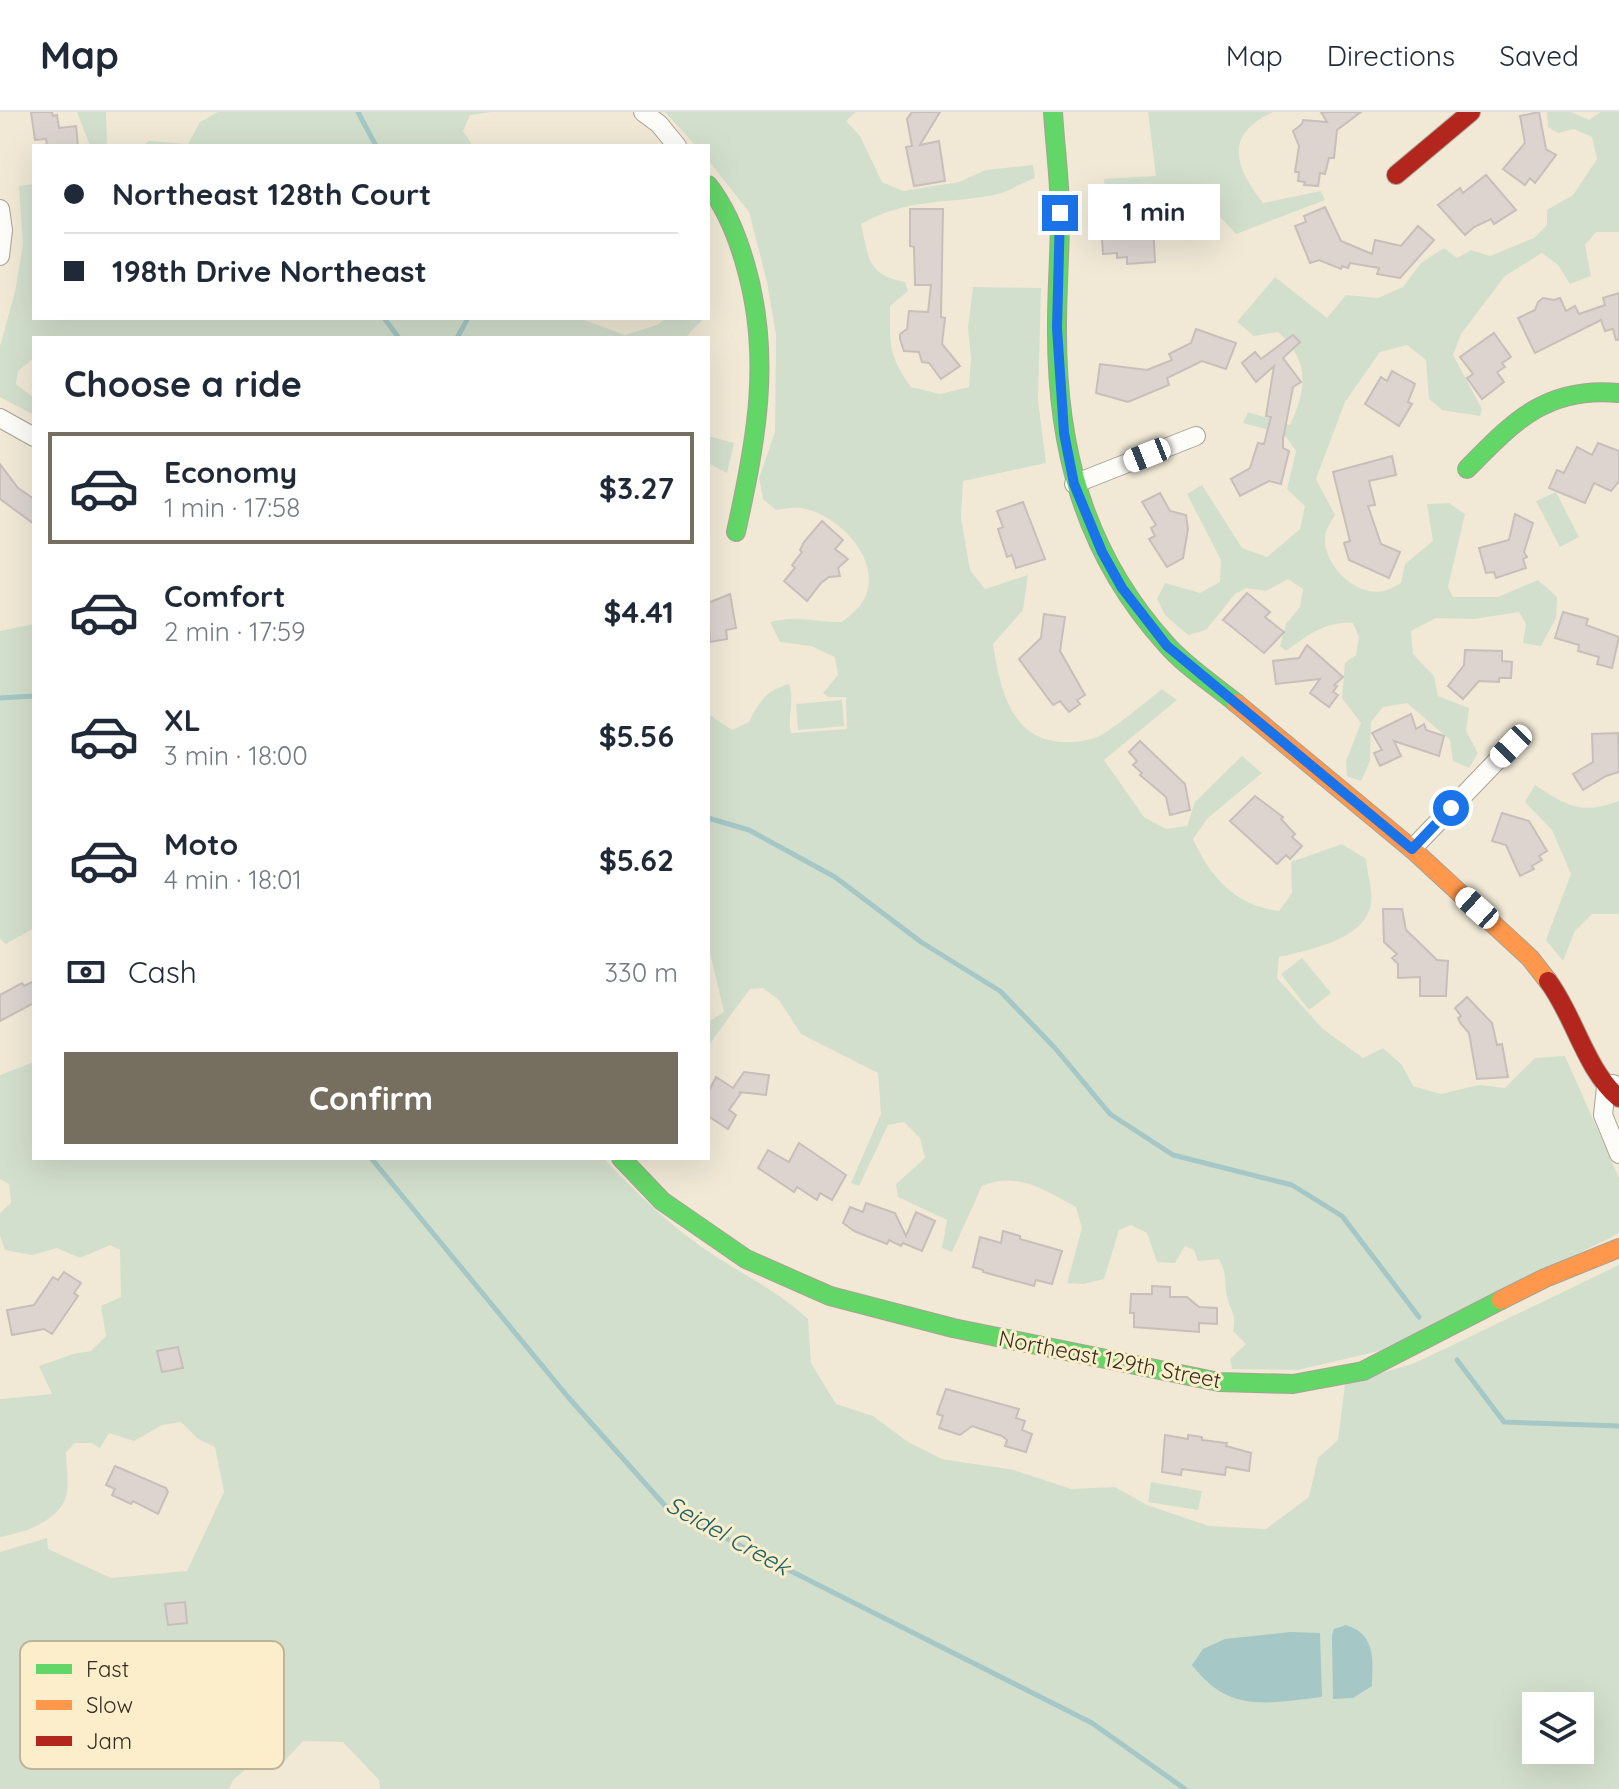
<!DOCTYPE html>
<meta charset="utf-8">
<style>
body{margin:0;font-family:Quicksand,sans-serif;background:#f2f2f3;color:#1f2937;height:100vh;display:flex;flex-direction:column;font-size:30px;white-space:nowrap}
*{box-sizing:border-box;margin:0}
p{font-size:26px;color:#747a83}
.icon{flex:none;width:44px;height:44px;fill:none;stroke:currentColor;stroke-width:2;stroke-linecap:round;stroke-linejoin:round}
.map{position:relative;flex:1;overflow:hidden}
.details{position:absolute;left:32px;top:224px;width:678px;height:824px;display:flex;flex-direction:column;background:#fff;border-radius:0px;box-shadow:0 8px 32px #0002}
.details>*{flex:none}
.hud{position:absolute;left:32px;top:32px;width:678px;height:176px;border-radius:0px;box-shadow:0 8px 32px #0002;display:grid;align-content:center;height:176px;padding:0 32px;background:#fff}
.fabs{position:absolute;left:1522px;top:1580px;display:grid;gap:16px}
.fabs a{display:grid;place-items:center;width:72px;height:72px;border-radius:0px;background:#fff;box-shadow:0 8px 32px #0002;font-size:40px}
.end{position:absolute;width:36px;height:36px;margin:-18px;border:10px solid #1a73e8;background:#fff;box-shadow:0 0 0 4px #fff}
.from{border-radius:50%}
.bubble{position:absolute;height:56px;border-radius:0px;background:#fff;box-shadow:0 8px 32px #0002;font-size:26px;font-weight:700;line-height:56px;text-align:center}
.car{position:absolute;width:24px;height:48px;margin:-24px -12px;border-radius:10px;box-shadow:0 0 6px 2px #0007;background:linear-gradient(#fff 24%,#345 0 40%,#fff 0 76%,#345 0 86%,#fff 0)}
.hud b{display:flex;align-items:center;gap:28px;height:76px;font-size:30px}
.hud b+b{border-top:2px solid #e0e1e3}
.hud i{width:20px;height:20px;background:#1f2937}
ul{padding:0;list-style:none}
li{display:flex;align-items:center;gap:24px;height:112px;margin:0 16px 12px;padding:0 16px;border:4px solid transparent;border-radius:0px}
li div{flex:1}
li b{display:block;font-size:30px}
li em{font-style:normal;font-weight:700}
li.on{border-color:#766f60}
li>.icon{width:72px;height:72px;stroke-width:1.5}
h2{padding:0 32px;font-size:36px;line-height:96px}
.pay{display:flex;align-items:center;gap:20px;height:88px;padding:0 32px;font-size:30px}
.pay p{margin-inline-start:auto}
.primary-button{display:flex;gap:16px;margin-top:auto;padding:16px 32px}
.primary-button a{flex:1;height:92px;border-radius:0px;background:#766f60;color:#fff;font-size:32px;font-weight:700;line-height:92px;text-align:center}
header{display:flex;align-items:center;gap:48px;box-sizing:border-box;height:112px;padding:0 40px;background:#fff;border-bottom:2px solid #e0e1e3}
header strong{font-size:38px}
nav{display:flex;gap:44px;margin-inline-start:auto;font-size:28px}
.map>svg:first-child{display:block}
</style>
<header>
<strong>Map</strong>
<nav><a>Map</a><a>Directions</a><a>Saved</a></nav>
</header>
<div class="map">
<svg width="1619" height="1677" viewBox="0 0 1619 1677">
<rect width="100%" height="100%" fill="#f1e9d6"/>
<g fill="#d3dfcd" fill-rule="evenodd">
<polygon points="77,0 106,0 107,34 90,34"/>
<polygon points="218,0 491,0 470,3 463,19 473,34 142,34 149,29 188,32 200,10"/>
<path d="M665 0H856L846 9 860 24 882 70 903 79 959 70 986 58 1033 53 1035 66C1020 72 1004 82 988 84 939 92 906 87 861 112 869 146 867 163 905 170L908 179 890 194C890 232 888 243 911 275L940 282 969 275 971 246 968 216 973 175 1041 176 1038 289 1046 351 963 369 961 406 970 458 985 477 1028 463 1023 498 993 532C1002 591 1018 644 1092 627 1106 624 1148 588 1162 577L1177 588 1104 648 1144 705 1166 717 1187 714 1195 690 1242 644 1262 661 1208 706 1193 727C1210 765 1236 794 1279 799L1292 781 1291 750 1342 732 1366 747C1367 760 1373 778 1371 791 1366 828 1308 838 1279 845L1277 866 1323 917 1363 946 1383 936 1402 953 1413 974 1441 982 1479 973 1505 976 1535 946 1565 944 1619 1066V1120L1616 1123 1379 1239 1298 1258 1232 1257 1230 1247 1246 1232 1233 1219C1237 1199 1228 1197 1226 1180 1225 1166 1226 1160 1219 1147L1198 1149 1194 1138 1185 1134 1175 1151 1157 1150 1147 1121 1131 1113 1119 1118 1104 1167 1083 1172 1067 1171 1082 1116 1076 1095C1044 1078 1018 1059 982 1074L952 1140 942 1136 947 1108 898 1085 896 1072 925 1046 920 1026 904 1010 888 1013 859 1074 851 1071 881 1002 878 961 801 922 779 888 763 876 750 877 708 934V910L724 900 708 832V602L732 618 749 610C758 590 767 578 789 572 795 589 787 603 791 621L847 617 846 585H828L823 581 838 563 835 545 811 534 780 530 770 510C796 503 815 510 842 510 848 505 856 499 861 492 888 453 840 402 801 396 793 395 784 397 776 398L763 387 759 366 775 320 776 223 767 170 749 100 708 48V34H696Z"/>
<path d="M1148 0H1273C1223 23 1235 55 1263 91L1321 79 1325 88 1236 122 1211 95 1165 81 1105 82 1104 67 1156 64Z"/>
<path d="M1547 0H1571L1589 8 1601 0H1619V120H1596L1585 133 1591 164 1570 172 1558 153 1542 141 1505 164 1461 222 1453 243 1482 297 1480 304 1442 298 1429 287 1426 248 1407 233 1380 240 1345 290 1316 367 1335 403C1331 410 1325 418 1325 426 1324 453 1355 485 1384 479 1389 478 1396 473 1401 471L1405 452 1433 429 1427 392 1449 391 1465 402 1448 475 1453 485H1498L1538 468 1557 485 1556 506 1541 534 1523 531 1526 512 1519 500 1474 507 1436 506 1411 519 1413 542 1434 564 1438 584 1469 596 1466 619 1478 641 1469 656 1453 649 1450 628 1407 591 1383 595 1371 610 1370 649 1361 669 1347 664 1346 649 1361 611 1342 586 1345 551 1356 543 1359 525 1353 511C1327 508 1306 524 1286 539L1280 534 1286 512 1300 495 1303 477 1288 467 1266 479 1246 476 1235 482 1206 518 1188 523 1165 503 1157 487 1165 471 1200 481 1220 470 1221 448 1187 382 1202 373 1242 436 1267 445 1300 417 1305 394 1287 377 1296 339 1284 322 1243 311 1248 300 1290 313C1307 276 1310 249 1278 220L1254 224 1237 210 1275 165 1327 206 1346 183 1378 186 1403 175 1421 151 1444 136 1457 146 1471 138 1490 144 1534 126 1547 113V98L1573 83 1597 47 1592 25 1574 17 1558 21 1548 15Z"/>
<polygon points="34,72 34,206 579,206 625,223 657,213 667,206 704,206 685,226 34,226 34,246 18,259 16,272 34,286 34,303 0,285 0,234 15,180 23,132 19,74"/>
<polygon points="708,324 734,331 727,361 708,351"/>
<polygon points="1556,380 1579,425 1560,435 1536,389"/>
<polygon points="34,512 34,816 6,832 0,827 0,519"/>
<polygon points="842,588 844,614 798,618 796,592"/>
<path d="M1535 673C1567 694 1581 703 1619 689V802H1592L1575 819 1563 849 1546 828 1571 762 1552 718 1525 690Z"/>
<polygon points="1302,846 1331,881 1309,898 1281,862"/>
<path d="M34 950V1046H603C639 1083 672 1116 715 1144 749 1166 778 1179 808 1207L811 1251 836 1292 873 1304 908 1330 942 1347 1014 1358 1071 1377 1115 1375 1147 1393 1209 1414 1266 1417 1309 1385 1318 1346 1338 1328 1345 1272 1415 1251 1619 1153V1677H380L379 1668 343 1630 303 1629 278 1656 251 1653 233 1668 229 1677H0V1440L47 1426 48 1437 111 1466 187 1459 224 1380 215 1335 198 1327 181 1310 162 1313 134 1329 109 1321 100 1336 92 1331H75L66 1340C66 1353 69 1368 67 1380 63 1408 24 1421 0 1425V1287L52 1282 39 1254 73 1242 91 1239 106 1224 101 1194 121 1185 120 1138 110 1133 80 1146 57 1136 32 1143 5 1138 0 1123V1101L11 1091 9 1072 0 1067V963ZM1536 1594H1580V1638H1536Z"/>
<polygon points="1151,1370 1202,1379 1198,1398 1148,1390"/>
</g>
<g fill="#a5c7c5">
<path d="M1346 1513C1376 1522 1373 1548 1372 1574L1353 1586 1333 1587 1332 1523 1334 1517Z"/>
<path d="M1290 1520 1320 1521 1322 1585C1266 1591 1230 1602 1192 1553L1203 1537 1225 1527Z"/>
</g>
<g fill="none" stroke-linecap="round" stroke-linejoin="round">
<g stroke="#a5c7c5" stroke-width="5">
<polyline points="358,0 376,34"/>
<polyline points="384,206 399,226"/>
<polyline points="457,226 468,206"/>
<polyline points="0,586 34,584"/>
<polyline points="708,706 749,718 835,765 921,830 1000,879 1055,936 1110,1002 1173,1043 1292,1073 1342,1104 1419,1205"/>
<polyline points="371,1046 568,1285 668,1397 1092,1611 1185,1677"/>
<polyline points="1457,1248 1504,1310 1619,1314"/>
</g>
</g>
<g fill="#ddd4d0" stroke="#c8beba" stroke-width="2">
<polygon points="31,0 52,0 53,4 57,3 59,16 76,14 78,34 47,34 46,27 35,28"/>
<polygon points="912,0 940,0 920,33 939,29 945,69 914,74 906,35 912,34 907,7"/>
<polygon points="1321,0 1361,0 1337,18 1334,46 1329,46 1325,62 1320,61 1318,74 1304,73 1305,70 1298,69 1299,60 1295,60 1299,34 1293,19 1302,12 1303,8 1327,10"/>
<polygon points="1539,0 1546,37 1556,43 1535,71 1530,66 1525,73 1503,57 1525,31 1520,4"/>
<polygon points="1486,63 1516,98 1494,112 1491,107 1474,115 1465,123 1438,93 1460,76 1463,81"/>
<polygon points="1143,88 1143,110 1153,110 1155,150 1127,152 1127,145 1117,146 1117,141 1103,142 1102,126 1124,122 1123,89"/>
<polygon points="1325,95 1341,129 1372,142 1375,128 1401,134 1418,114 1434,128 1400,166 1377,162 1379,156 1350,151 1348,156 1342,154 1341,157 1319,148 1310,151 1295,114 1306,110 1304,104"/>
<polygon points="910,97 943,97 941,205 945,206 942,232 960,254 941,267 929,251 922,250 919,240 904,239 900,227 900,222 907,217 909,199 928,200 931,173 915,173 914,135 910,134"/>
<polygon points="1619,181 1619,228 1616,228 1613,217 1605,219 1601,208 1535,241 1518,206 1535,198 1538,190 1543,186 1554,188 1560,186 1566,199 1575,194 1579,202 1605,193 1603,186"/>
<polygon points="1196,217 1236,231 1226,257 1202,249 1167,266 1169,273 1128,290 1096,281 1100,252 1147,258 1172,248 1169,242 1191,231"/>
<polygon points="1494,221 1511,245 1502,251 1505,255 1497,260 1504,270 1482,287 1467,266 1473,262 1460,245"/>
<polygon points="1293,223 1300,230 1283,246 1301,270 1293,275 1283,327 1283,336 1289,339 1281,372 1269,369 1240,384 1231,367 1250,356 1258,331 1264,332 1271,305 1266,304 1274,254 1256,270 1242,251 1255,240 1261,247"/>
<polygon points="1392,259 1415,272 1408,290 1412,292 1399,314 1365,292 1381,265 1387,269"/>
<polygon points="1598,331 1619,339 1619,369 1611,379 1594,371 1585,391 1549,376 1557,358 1564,361 1577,335 1592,343"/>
<polygon points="1392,344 1396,363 1369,369 1375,393 1368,394 1381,432 1400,440 1389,466 1349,448 1344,431 1350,429 1333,360"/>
<polygon points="0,352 18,376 34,387 34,412 0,387"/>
<polygon points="1160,381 1170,399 1186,403 1188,417 1183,446 1167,455 1149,427 1155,424 1151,416 1156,413 1142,390"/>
<polygon points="1023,390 1045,447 1016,456 1012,443 1007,445 998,417 1003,415 997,399"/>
<polygon points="1515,402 1533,411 1524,440 1527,445 1523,447 1526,456 1496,466 1494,460 1486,461 1479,436 1509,428"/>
<polygon points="822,409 843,428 835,437 848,447 838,456 840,464 829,465 821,471 807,489 784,469 795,456 792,453 802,440 800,438 804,430"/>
<polygon points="1247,481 1270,500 1265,505 1284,520 1264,541 1223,508"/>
<polygon points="730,482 736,516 726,518 727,527 710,530 708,491"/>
<polygon points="1563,500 1588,507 1586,513 1619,525 1612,556 1597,552 1599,545 1578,539 1579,533 1555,526"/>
<polygon points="1044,502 1065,505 1060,539 1085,583 1077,588 1080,592 1069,600 1060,589 1053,593 1019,547 1041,526"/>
<polygon points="1307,533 1343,565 1334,573 1337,574 1333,580 1338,583 1329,595 1310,581 1320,567 1276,572 1273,549 1299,546"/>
<polygon points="1465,538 1502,539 1502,549 1512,550 1511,566 1499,566 1499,570 1479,569 1463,587 1448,574 1464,553"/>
<polygon points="1411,602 1416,617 1424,612 1426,618 1444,624 1439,644 1394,629 1401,644 1380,654 1374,641 1382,638 1372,621"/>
<polygon points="1618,621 1619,660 1606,664 1583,678 1573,662 1593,650 1592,622"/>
<polygon points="1140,629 1185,672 1190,698 1170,703 1166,685 1140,663 1142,661 1133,653 1137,649 1129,640"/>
<polygon points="1255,684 1283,705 1281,707 1295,722 1292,725 1302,734 1290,747 1286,743 1277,752 1230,709"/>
<polygon points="1502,701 1529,709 1547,739 1539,744 1542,748 1532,754 1534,757 1520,764 1506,733 1492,729"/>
<polygon points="1383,797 1402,797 1406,818 1437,848 1448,849 1446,884 1420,884 1420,865 1398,866 1398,852 1392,846 1397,842 1384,830"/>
<polygon points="34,869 34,891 0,909 0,883 22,871 24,874"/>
<polygon points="1467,885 1492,911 1497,933 1502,932 1508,965 1477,967 1469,921 1461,912 1458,906 1461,904 1455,896"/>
<polygon points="744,960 769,963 766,983 739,980 741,981 729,998 736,1003 728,1017 708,1004 708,981 716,965 733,976"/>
<polygon points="799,1031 846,1063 832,1088 820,1081 817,1088 797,1075 794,1080 758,1056 768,1038 789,1050"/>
<polygon points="866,1091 895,1101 906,1124 916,1100 935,1109 922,1139 903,1131 901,1134 889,1128 887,1132 854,1119 843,1111 850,1095 863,1100"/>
<polygon points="1003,1119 1020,1124 1020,1127 1062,1139 1052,1172 1036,1168 1034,1174 983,1160 983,1158 973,1155 980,1125 1001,1131"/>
<polygon points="64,1160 81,1171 74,1181 78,1184 52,1222 44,1217 12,1223 7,1198 34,1193 53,1165 58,1168"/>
<polygon points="1152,1174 1170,1175 1170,1185 1187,1185 1199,1195 1217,1196 1217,1212 1199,1211 1199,1220 1134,1215 1134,1201 1130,1201 1131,1182 1152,1182"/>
<polygon points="178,1235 183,1256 162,1260 157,1239"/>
<polygon points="946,1277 1019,1297 1016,1306 1025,1309 1022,1318 1032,1322 1026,1340 1005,1334 1007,1328 1002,1324 972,1314 960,1323 939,1316 943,1304 937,1302"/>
<polygon points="1165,1323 1188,1327 1188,1323 1202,1325 1202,1328 1227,1331 1226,1334 1251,1341 1249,1359 1226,1355 1225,1363 1182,1357 1181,1363 1162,1360"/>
<polygon points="115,1354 166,1376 168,1380 158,1402 133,1389 131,1392 112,1383 115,1377 106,1373"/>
<polygon points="185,1490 187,1511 168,1513 165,1492"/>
</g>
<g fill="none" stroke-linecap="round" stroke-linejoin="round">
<defs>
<g id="street">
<polyline points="643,0 659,12 677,34"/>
<polyline points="0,97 3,118 0,144"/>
<polyline points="0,306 34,325"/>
<polyline points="1074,372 1196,324"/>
<polyline points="1412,737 1511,634"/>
<polyline points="1613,972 1606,975 1603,1003 1619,1042"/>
</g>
<g id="fast">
<path d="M1053 0C1055 34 1060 69 1060 103 1060 140 1057 176 1057 213 1056 334 1083 440 1166 532 1185 554 1213 572 1236 591"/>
<path d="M708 73C727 97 738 126 746 155 772 246 756 330 736 420"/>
<path d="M1467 357C1514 309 1547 274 1619 281"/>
<polyline points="621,1046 662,1089 746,1147 830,1184 953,1216 1219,1270 1293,1272 1363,1259 1501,1188"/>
</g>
<g id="slow">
<polyline points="1236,591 1412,737 1530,846 1548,869"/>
<polyline points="1501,1188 1545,1166 1619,1136"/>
</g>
<g id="jam">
<polyline points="1396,63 1471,0"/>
<path d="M1548 869C1575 905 1585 957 1619 986"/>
</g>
</defs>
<use href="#street" stroke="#a7a293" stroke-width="20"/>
<use href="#fast" stroke="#a7a293" stroke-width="20"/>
<use href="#slow" stroke="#a7a293" stroke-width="20"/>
<use href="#jam" stroke="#a7a293" stroke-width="20"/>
<use href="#street" stroke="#fdfcf9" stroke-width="18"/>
<use href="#fast" stroke="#63d668" stroke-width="18"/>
<use href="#slow" stroke="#ff974d" stroke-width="18"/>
<use href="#jam" stroke="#b3261e" stroke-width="18"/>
</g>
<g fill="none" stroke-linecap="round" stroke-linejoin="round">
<polyline stroke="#1a73e8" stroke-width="10" points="1060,101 1057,216 1064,321 1074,372 1102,440 1122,476 1167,534 1412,737 1451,696"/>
</g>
<g text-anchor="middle" stroke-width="6" stroke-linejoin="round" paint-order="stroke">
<g font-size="22" fill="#332e21" stroke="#fcedcb">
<text transform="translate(1110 1247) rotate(11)" y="8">Northeast 129th Street</text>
</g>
<g font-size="24" font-style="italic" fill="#186166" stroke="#fcedcb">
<text transform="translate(728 1424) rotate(29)" y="8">Seidel Creek</text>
</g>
</g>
<rect x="20" y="1529" width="264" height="128" rx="12" fill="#fcedcb" stroke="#c0b498" stroke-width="2"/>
<rect x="36" y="1552" width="36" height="10" fill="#63d668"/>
<rect x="36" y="1588" width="36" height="10" fill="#ff974d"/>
<rect x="36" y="1624" width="36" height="10" fill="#b3261e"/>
<g font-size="22" fill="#332e21">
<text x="86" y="1565">Fast</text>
<text x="86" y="1601">Slow</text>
<text x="86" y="1637">Jam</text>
</g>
</svg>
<div class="fabs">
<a><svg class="icon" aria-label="layers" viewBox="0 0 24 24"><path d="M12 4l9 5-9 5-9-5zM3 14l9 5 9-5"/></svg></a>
</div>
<i class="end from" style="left:1451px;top:696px"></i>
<i class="end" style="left:1060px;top:101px"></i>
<div class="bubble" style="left:1088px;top:72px;width:132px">1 min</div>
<i class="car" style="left:1147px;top:343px;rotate:248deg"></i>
<i class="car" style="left:1511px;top:634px;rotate:224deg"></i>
<i class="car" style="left:1477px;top:796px;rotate:312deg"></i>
<div class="hud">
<b><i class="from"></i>Northeast 128th Court</b>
<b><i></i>198th Drive Northeast</b>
</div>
<section class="details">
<h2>Choose a ride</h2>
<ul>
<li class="on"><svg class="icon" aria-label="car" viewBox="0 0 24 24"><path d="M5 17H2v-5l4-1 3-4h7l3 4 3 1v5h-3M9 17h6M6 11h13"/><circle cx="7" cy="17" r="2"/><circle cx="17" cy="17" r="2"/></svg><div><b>Economy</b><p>1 min · 17:58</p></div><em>$3.27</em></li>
<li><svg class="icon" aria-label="car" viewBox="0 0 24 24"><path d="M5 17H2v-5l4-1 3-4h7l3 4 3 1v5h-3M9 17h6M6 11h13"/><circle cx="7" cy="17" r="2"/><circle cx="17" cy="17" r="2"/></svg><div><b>Comfort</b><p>2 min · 17:59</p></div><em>$4.41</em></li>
<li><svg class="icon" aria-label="car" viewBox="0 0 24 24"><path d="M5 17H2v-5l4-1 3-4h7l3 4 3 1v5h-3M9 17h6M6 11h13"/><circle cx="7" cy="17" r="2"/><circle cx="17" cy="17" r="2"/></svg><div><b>XL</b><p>3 min · 18:00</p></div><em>$5.56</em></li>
<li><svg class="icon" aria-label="car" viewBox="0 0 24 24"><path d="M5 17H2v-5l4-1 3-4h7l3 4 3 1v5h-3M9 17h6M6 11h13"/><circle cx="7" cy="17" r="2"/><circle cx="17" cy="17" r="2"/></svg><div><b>Moto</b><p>4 min · 18:01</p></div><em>$5.62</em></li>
</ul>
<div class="pay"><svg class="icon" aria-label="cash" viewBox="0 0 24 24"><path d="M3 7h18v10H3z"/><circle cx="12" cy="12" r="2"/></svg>Cash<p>330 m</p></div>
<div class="primary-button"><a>Confirm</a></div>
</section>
</div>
